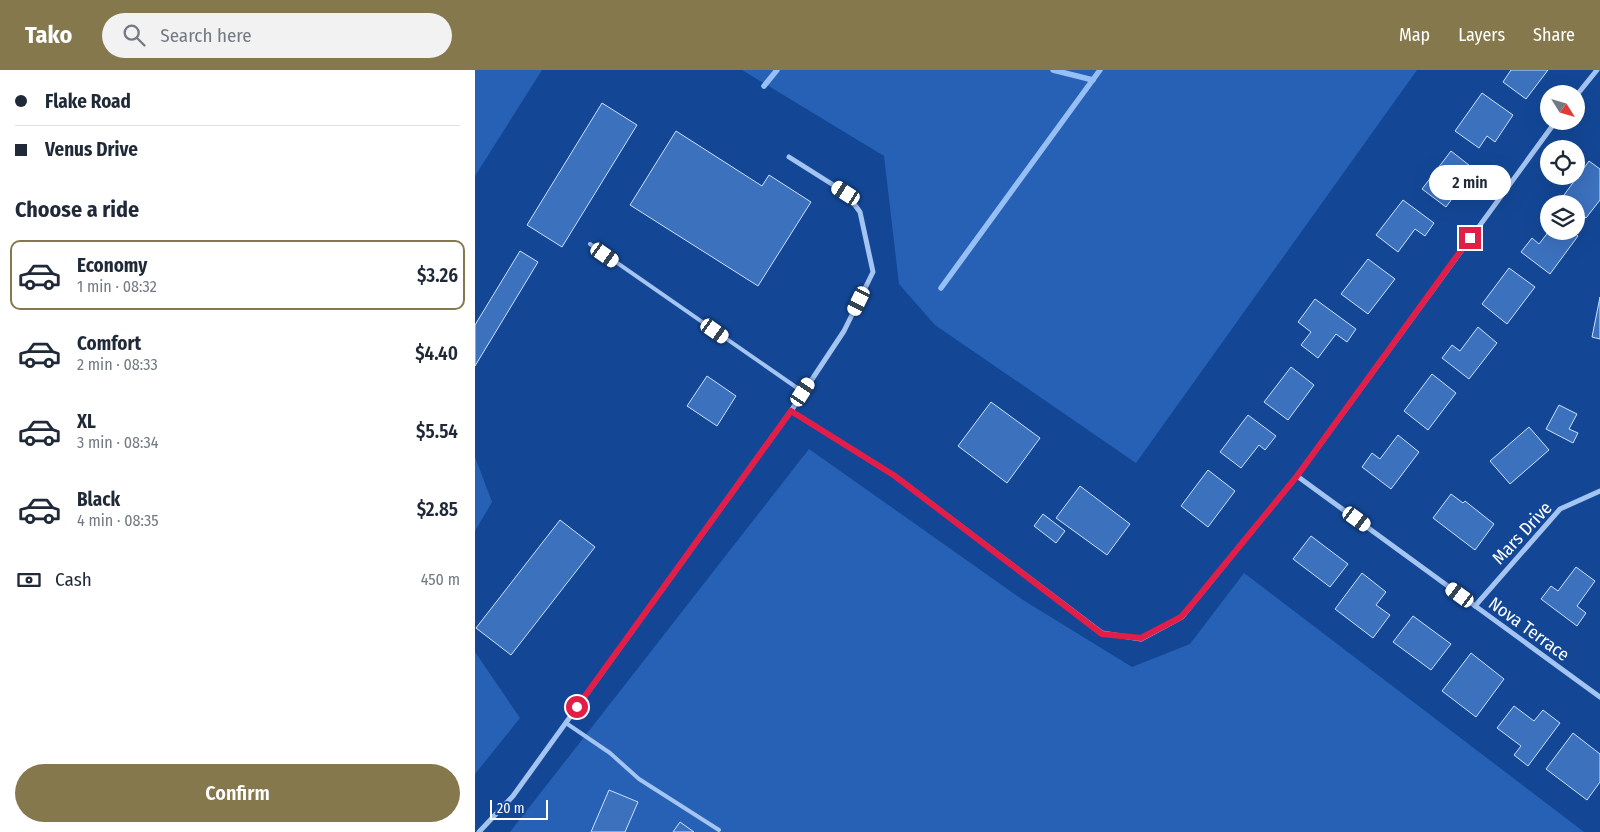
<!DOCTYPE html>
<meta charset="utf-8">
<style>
body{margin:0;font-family:"Fira Sans Condensed",sans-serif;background:#f2f2f3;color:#1f2937;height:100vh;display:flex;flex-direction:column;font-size:19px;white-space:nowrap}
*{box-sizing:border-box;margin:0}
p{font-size:16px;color:#747a83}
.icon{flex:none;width:28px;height:28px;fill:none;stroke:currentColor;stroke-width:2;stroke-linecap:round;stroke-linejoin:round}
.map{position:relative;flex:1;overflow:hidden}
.side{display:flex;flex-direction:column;background:#fff;width:475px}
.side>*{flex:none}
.hud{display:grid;align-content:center;height:110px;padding:0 15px;background:#fff}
.needle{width:32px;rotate:127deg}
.controls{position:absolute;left:1065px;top:15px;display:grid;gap:10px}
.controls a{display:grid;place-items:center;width:45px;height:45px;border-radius:50%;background:#fff;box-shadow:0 5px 20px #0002;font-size:25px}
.scale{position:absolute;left:15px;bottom:12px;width:58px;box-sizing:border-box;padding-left:5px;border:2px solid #fff;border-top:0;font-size:14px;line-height:18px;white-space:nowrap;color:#fff;-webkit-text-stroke:4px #134796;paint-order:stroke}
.end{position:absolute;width:22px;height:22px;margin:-11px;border:6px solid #e11d48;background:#fff;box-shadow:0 0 0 2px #fff}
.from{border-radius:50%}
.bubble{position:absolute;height:35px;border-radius:18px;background:#fff;box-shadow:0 5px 20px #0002;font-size:16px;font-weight:600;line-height:35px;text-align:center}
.car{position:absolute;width:15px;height:30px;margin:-15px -8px;border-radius:6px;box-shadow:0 0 4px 1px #0007;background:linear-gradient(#fff 24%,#345 0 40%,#fff 0 76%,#345 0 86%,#fff 0)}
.hud b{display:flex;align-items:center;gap:18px;height:48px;font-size:19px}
.hud b+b{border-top:1px solid #e0e1e3}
.hud i{width:12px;height:12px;background:#1f2937}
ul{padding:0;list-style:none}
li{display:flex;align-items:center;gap:15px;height:70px;margin:0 10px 8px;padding:0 5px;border:2px solid transparent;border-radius:10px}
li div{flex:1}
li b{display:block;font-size:19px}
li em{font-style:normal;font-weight:600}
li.on{border-color:#84784c}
li>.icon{width:45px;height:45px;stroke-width:1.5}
h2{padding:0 15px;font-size:22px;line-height:60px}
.pay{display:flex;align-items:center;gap:12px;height:55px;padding:0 15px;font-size:19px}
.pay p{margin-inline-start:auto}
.cta{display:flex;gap:10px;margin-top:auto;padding:10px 15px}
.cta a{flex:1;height:58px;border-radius:30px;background:#84784c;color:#fff;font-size:20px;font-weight:600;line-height:58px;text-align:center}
header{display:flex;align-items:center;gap:30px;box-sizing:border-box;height:70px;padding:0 25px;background:#84784c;color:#fff}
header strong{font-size:24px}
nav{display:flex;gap:28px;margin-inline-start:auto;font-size:18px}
.search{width:350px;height:45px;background:#f2f2f3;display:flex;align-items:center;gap:12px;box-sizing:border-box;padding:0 18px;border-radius:28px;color:#747a83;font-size:19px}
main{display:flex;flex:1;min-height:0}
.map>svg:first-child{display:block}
</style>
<header>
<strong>Tako</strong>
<div class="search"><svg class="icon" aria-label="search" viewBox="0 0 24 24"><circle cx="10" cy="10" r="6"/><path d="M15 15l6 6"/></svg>Search here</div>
<nav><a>Map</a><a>Layers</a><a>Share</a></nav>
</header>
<main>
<section class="side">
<div class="hud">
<b><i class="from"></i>Flake Road</b>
<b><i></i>Venus Drive</b>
</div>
<h2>Choose a ride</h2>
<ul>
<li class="on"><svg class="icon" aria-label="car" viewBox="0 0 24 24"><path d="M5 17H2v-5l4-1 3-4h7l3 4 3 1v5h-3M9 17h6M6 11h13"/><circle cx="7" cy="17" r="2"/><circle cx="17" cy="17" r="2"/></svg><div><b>Economy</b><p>1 min · 08:32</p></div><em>$3.26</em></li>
<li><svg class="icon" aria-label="car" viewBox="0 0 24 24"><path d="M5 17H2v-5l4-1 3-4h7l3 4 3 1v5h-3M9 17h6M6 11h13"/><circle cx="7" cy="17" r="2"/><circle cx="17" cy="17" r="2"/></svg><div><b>Comfort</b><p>2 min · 08:33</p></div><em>$4.40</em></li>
<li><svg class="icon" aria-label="car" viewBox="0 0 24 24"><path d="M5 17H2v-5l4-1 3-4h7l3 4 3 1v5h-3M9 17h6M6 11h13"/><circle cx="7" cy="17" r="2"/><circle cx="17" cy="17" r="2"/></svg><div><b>XL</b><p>3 min · 08:34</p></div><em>$5.54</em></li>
<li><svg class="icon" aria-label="car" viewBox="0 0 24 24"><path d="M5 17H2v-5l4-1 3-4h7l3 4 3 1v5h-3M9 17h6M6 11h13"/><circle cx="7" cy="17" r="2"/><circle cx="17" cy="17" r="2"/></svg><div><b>Black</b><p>4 min · 08:35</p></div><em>$2.85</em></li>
</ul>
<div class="pay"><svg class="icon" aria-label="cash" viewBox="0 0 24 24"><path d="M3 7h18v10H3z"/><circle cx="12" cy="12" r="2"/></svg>Cash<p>450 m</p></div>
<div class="cta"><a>Confirm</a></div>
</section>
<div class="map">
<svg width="1125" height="762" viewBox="0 0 1125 762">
<rect width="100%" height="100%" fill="#134796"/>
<g fill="#2661b5">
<polygon points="0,0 67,0 0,106"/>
<polygon points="267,0 942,0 661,393 460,255 424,214 409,86"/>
<polygon points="334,379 548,530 657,597 715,574 769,503 1109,762 35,762"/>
<polygon points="0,387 17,432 0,461"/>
<polygon points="0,582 45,648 0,704"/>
</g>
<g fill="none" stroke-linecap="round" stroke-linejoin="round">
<g stroke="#96bff5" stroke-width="5.5">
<polyline points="578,0 618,10"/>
<polyline points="289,16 302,0"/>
<polyline points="466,218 625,0"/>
</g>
</g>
<g fill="#3c71be" stroke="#cbe0fd">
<polygon points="1036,0 1073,0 1051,29 1028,12"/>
<polygon points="1007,23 1038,45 1020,72 1012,66 1004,78 980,61"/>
<polygon points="127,33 162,55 87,177 52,155"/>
<polygon points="201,61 287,116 294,105 336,132 283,216 155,135"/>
<polygon points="976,81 999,99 971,137 947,119"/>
<polygon points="1114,91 1125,99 1125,130 1111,148 1101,141 1101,134 1092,134 1086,129"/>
<polygon points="928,130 959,153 950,166 940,159 923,182 901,165"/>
<polygon points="1074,161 1097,161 1103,166 1075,204 1046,182 1057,168 1064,174"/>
<polygon points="45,181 63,192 0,296 0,255"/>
<polygon points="893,189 920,209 893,244 866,224"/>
<polygon points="1034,198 1060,217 1032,254 1007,234"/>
<polygon points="1125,227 1125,269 1117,267"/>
<polygon points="840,229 881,259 872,272 861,264 843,288 826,275 836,262 823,252"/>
<polygon points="1003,257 1022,273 994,309 967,288 977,275 985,281"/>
<polygon points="816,297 839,315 813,350 789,332"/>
<polygon points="957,304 981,323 953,360 929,341"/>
<polygon points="232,306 261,326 242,356 212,336"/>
<polygon points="516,332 565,368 532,413 483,376"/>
<polygon points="1084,335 1102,344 1094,359 1103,363 1098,373 1071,359"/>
<polygon points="773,345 801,366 790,380 784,375 766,398 745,382"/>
<polygon points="1054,357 1074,380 1035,414 1015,391"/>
<polygon points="923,365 944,382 916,419 887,397 897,383 905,389"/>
<polygon points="733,400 760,421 733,457 706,436"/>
<polygon points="605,416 655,454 632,485 581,448"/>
<polygon points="976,424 988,433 990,431 1019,454 1000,480 958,448"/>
<polygon points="568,444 590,461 581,473 559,456"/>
<polygon points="85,450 120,477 36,585 1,558"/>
<polygon points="836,466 873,494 855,517 818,489"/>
<polygon points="1101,497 1120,511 1102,536 1111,543 1102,556 1066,529 1076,516 1083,521"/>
<polygon points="887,503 911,522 901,535 915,545 898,568 860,539"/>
<polygon points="938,546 976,574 956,600 918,572"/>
<polygon points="996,583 1029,609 1001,647 967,621"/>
<polygon points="1039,636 1059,651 1068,640 1085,653 1053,696 1039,685 1046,676 1022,658"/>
<polygon points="1098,663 1125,684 1125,712 1112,730 1071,699"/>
<polygon points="134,720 163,732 150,762 116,762"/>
<polygon points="205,752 219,762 198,762"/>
</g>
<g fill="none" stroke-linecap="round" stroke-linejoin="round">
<g stroke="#a4c4f2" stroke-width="4">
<polyline points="115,174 328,322"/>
<polyline points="91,653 135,683 164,709 244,760"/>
</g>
<g stroke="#a4c4f2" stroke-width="5">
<polyline points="1101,26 1122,0"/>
<polyline points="316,341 420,406 627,563 666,569 707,547 822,406 1081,51"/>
<polyline points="822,406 1125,627"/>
<polyline points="1000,536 1085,439 1125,421"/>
<polyline points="4,762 38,726 316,341 369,261 398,202 385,142 371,123 314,87"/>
</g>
</g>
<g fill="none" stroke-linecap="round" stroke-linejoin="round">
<polyline stroke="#e11d48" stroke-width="6" points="102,637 316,341 420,406 627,564 666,568 706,547 718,533 822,406 995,168"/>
</g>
<g text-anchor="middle" stroke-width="4" stroke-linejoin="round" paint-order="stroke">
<g font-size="18" fill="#fff" stroke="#134796">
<text transform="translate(1047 463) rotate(-47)" y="6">Mars Drive</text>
<text transform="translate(1054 559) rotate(36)" y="6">Nova Terrace</text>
</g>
</g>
</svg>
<div class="controls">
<a><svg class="needle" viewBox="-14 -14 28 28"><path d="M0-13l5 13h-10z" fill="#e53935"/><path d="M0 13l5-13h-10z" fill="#747a83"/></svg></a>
<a><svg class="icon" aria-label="locate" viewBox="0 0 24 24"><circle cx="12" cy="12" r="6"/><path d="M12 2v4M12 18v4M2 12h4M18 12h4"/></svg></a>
<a><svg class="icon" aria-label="layers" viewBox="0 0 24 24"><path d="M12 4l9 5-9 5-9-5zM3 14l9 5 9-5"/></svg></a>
</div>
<div class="scale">20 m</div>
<i class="end from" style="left:102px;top:637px"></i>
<i class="end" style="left:995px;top:168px"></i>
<div class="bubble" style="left:954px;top:95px;width:82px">2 min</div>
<i class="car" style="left:371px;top:123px;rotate:303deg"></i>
<i class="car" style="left:130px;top:185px;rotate:125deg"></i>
<i class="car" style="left:384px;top:231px;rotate:206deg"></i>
<i class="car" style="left:240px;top:261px;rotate:125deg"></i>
<i class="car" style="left:328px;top:322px;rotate:33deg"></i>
<i class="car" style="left:882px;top:449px;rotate:126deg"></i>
<i class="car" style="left:985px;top:525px;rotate:306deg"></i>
</div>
</main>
